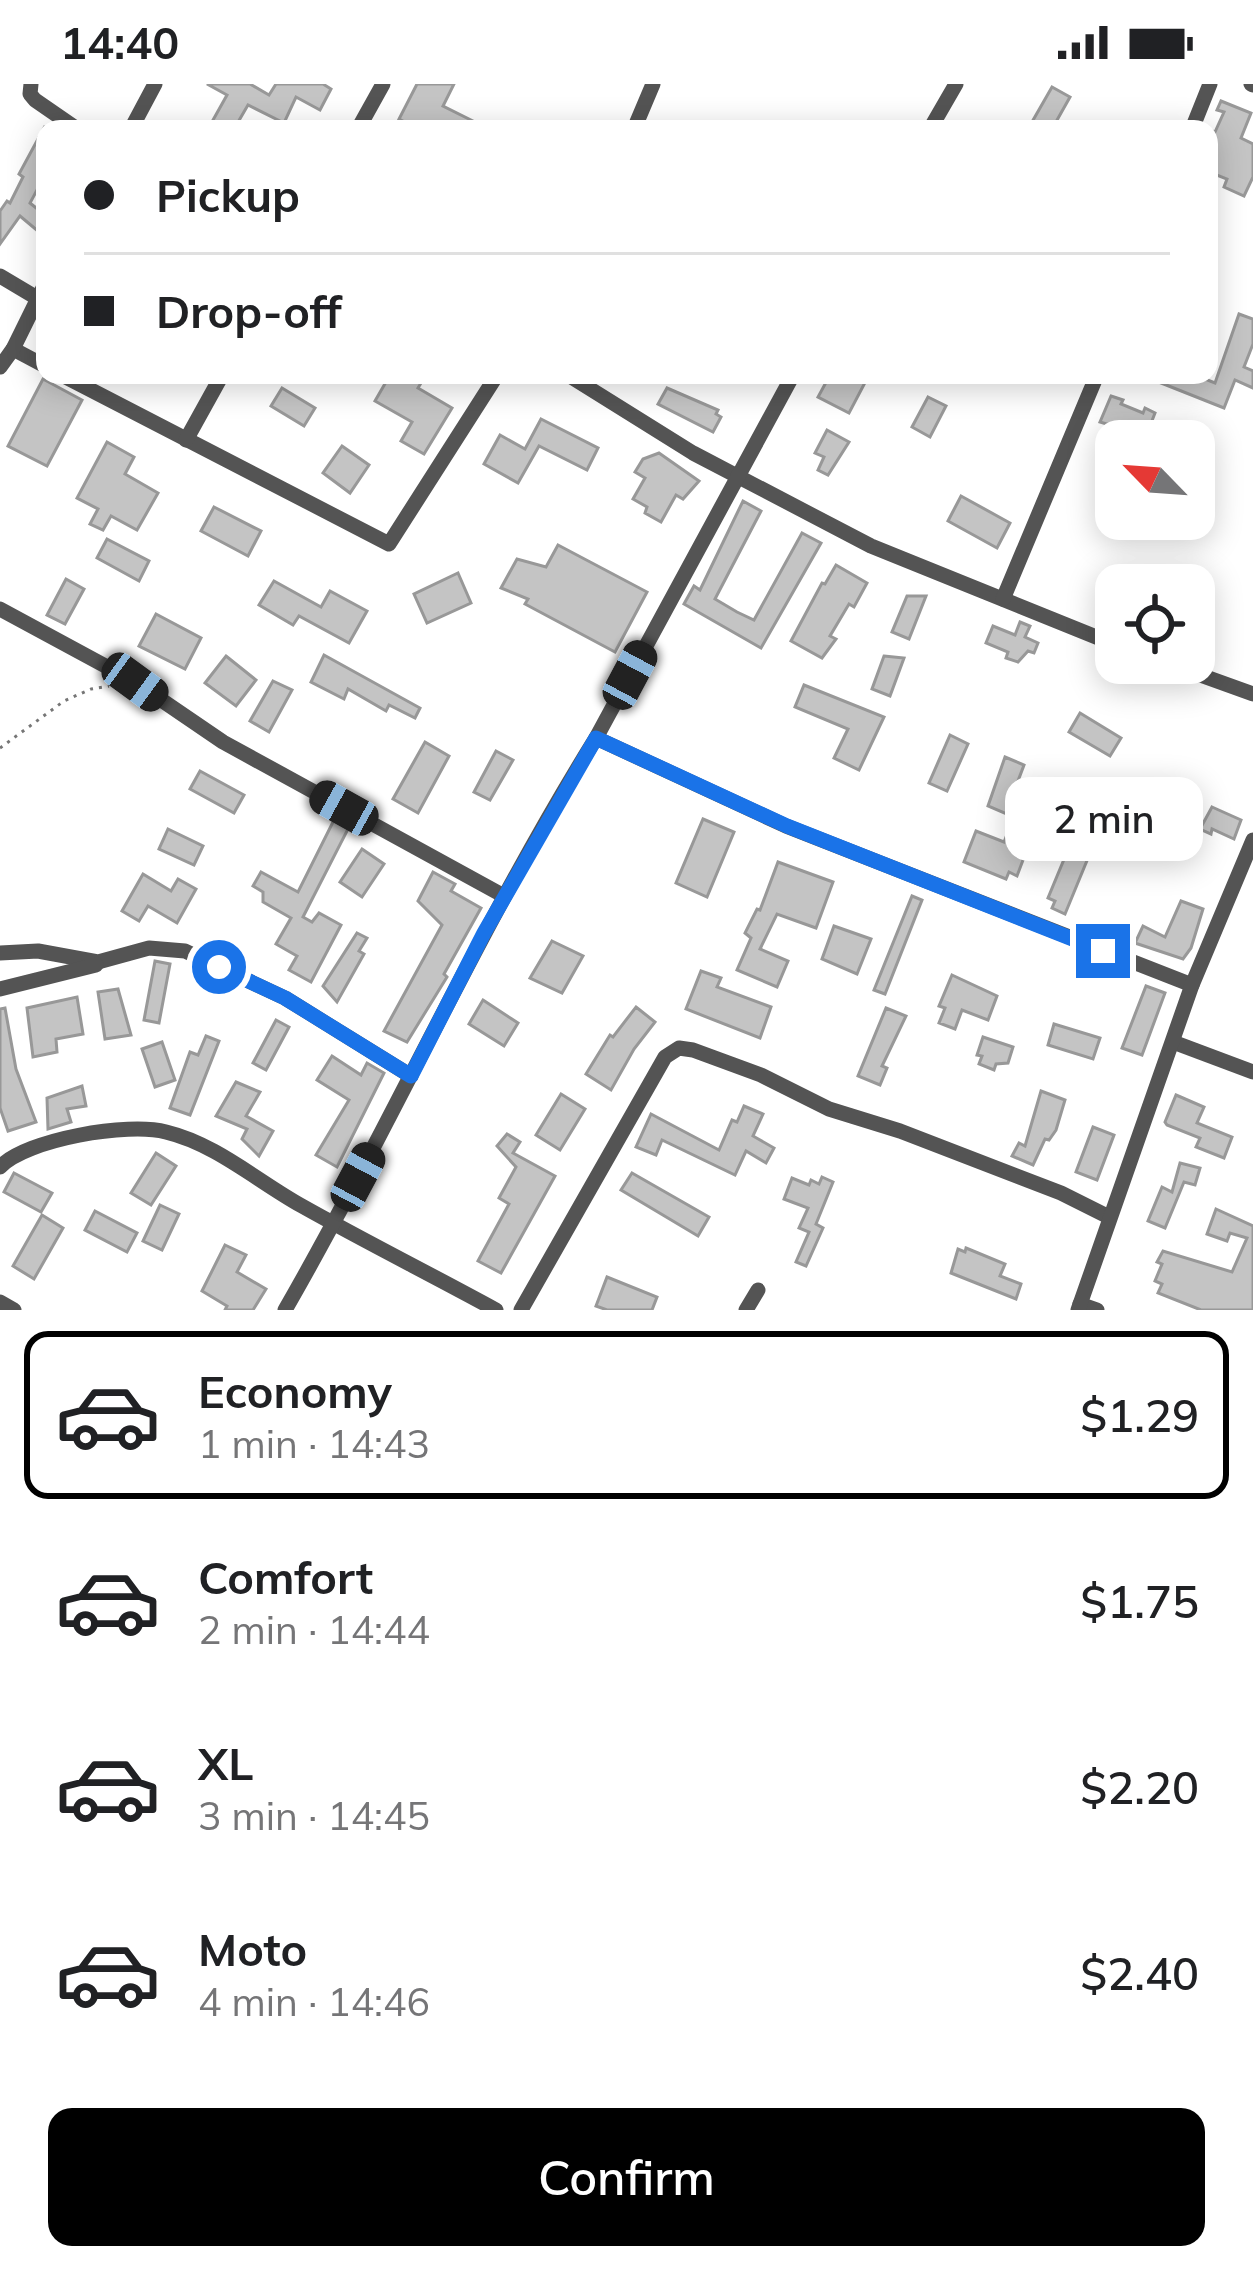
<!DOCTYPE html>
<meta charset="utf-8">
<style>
body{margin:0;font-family:Mulish,sans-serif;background:#f2f2f2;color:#202124;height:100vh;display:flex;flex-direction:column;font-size:45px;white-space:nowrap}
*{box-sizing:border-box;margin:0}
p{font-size:39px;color:#757577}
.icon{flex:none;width:66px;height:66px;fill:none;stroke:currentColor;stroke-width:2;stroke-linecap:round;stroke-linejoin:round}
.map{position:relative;height:1226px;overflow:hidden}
.sheet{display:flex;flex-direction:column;background:#fff;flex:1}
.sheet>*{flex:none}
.hud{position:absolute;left:36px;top:36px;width:1182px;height:264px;border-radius:24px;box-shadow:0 6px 30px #0003;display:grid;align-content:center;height:264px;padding:0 48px;background:#fff}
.needle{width:78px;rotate:295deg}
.tools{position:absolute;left:1095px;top:336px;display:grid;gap:24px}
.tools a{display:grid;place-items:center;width:120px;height:120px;border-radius:24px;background:#fff;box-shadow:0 6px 30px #0003;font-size:60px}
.end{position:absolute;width:54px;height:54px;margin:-27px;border:15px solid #1a73e8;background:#fff;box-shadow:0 0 0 6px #fff}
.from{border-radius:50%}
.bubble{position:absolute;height:84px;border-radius:24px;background:#fff;box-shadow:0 6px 30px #0003;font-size:39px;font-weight:600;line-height:84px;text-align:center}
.car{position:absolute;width:36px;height:72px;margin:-36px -18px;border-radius:15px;box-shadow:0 0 9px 3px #0007;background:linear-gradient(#222 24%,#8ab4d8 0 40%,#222 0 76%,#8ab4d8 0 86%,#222 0)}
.hud b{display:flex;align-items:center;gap:42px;height:114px;font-size:45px}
.hud b+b{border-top:3px solid #e0e0e0}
.hud i{width:30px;height:30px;background:#202124}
ul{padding:21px 0 0;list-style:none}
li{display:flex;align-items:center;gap:36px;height:168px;margin:0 24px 18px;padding:0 24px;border:6px solid transparent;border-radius:24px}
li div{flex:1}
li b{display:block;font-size:45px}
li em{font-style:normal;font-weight:600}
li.on{border-color:#000}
li>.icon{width:108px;height:108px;stroke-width:1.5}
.cta{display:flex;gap:24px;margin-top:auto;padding:24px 48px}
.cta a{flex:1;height:138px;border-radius:24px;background:#000;color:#fff;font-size:48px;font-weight:600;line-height:138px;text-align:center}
.status{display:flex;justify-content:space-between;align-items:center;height:84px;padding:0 60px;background:#fff;direction:ltr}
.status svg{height:33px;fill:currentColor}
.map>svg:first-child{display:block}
</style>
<div class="status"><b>14:40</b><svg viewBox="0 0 49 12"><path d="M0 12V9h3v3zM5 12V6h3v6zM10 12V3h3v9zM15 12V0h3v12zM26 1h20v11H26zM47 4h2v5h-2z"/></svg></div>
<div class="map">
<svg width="1253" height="1226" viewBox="0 0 1253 1226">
<rect width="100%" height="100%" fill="#fff"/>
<g fill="#c4c4c4" stroke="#989898" stroke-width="3">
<polygon points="207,0 250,0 269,11 276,0 323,0 331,5 320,26 296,13 284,39 248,21 234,45 208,45 227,11"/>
<polygon points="417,0 454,0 443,22 489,45 418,45 399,35"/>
<polygon points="1052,3 1070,13 1052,45 1044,45 1032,38"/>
<polygon points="1221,17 1251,29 1241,54 1253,60 1253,93 1244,112 1224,103 1227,95 1209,88 1209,46 1215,48 1224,28 1217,26"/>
<polygon points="45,42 45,91 30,119 45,131 45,153 20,132 0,160 0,127 7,117 10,119 23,93 19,90"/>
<polygon points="1239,230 1253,235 1253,260 1244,283 1253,287 1253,304 1235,296 1224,324 1141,291 1195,291 1215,299"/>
<polygon points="390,291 407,291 421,299 418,304 452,324 424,370 401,357 412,338 375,317"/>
<polygon points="830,291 869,291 849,329 818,313"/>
<polygon points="43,295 82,316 47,382 8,362"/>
<polygon points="282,304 315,324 304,342 271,322"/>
<polygon points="667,304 718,326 716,330 721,333 713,348 658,320"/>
<polygon points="1111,312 1123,316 1121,320 1143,329 1145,324 1155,329 1146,352 1100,338"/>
<polygon points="928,313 946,322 930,353 912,343"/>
<polygon points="541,335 598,364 587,386 539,362 518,399 484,380 500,351 525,365"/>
<polygon points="827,346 849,358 828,391 818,386 824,373 815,369"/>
<polygon points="107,358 134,373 125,390 158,409 137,446 111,432 103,446 90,440 98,425 77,414"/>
<polygon points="342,362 369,381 350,409 323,389"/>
<polygon points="659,369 699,397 683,415 676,411 661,438 645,429 647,423 633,415 645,394 635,388 643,375"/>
<polygon points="961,412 1010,439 997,464 948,437"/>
<polygon points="743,417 761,427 715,515 737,528 754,536 802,449 821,459 761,564 684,520 694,502 700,506"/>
<polygon points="214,423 261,447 248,472 201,447"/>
<polygon points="107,455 149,477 139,497 97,474"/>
<polygon points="558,461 647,508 615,568 525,520 528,515 501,504 517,475 546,483"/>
<polygon points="836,481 867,499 854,523 849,520 830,552 836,555 822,574 791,557 822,499 825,500"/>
<polygon points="458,489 471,519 427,539 414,510"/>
<polygon points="66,495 84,505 65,540 47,531"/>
<polygon points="274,497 321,523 330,507 367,527 349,559 299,532 293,541 259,521"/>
<polygon points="907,512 926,512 909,555 892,548"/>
<polygon points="156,530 201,554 185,585 139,562"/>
<polygon points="1020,538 1030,542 1025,553 1038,559 1034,569 1028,567 1018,578 1006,574 1008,568 986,559 993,542 1015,551"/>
<polygon points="324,571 420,624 415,634 389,621 386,627 348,605 344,615 311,598"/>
<polygon points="226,572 256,596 236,622 205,599"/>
<polygon points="884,572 904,574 890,612 872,605"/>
<polygon points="273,597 292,606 269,648 250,637"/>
<polygon points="804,601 884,633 859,686 834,674 848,645 795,623"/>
<polygon points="1080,629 1121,654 1110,672 1069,648"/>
<polygon points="950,651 968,660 947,707 929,699"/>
<polygon points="425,658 449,672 418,729 393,715"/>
<polygon points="496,667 513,676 490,716 474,708"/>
<polygon points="1005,673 1024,681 1018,697 1047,708 1034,748 1030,747 1023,766 1026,768 1017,792 1009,788 1006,795 964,778 976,747 1004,758 1014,733 988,722"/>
<polygon points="200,687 244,711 234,729 190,705"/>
<polygon points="1212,723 1241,736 1234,755 1212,745 1211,750 1200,745"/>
<polygon points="1082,732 1102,740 1065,830 1052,824 1055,817 1048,814"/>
<polygon points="703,735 734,748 707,813 676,799"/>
<polygon points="334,736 349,743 303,833 312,838 319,829 341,841 311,898 289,886 297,872 276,860 291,834 263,818 263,808 253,802 261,788 298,808"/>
<polygon points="168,745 203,762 194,781 159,765"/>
<polygon points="362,765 384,780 362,813 340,798"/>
<polygon points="778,778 833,798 816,844 777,830 760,865 788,877 777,903 737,886 751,854 745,849 757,825 760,826"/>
<polygon points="433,788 455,800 451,807 481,824 444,890 447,893 407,958 384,947 442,841 418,817"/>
<polygon points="143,790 171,807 178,795 196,805 177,839 148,822 139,837 122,827"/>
<polygon points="912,812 922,816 885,910 874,906"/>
<polygon points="1181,817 1203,825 1191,864 1183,875 1135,859 1143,842 1165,853"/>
<polygon points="834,842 871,855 857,890 822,875"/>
<polygon points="357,849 367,854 359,867 364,870 337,918 323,902"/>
<polygon points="552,857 583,872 562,909 530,894"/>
<polygon points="155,877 170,880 159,939 144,936"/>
<polygon points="701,887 721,894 717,903 771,923 760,954 686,925"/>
<polygon points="952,891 997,912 988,936 962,926 955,945 939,939 945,924 939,922"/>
<polygon points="1146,902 1165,909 1142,971 1122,964"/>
<polygon points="118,905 131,951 105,955 98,908"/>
<polygon points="77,913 83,950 56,955 57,968 33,973 27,924"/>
<polygon points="483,916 518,939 504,962 469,940"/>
<polygon points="636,923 655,938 634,965 611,1006 586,990 610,951 613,953"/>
<polygon points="5,924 16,985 36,1038 8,1047 0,1024 0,925"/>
<polygon points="886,924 906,932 882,982 887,984 880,1001 858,992"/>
<polygon points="276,936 289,943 266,986 253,979"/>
<polygon points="1054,940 1100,954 1093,975 1048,961"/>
<polygon points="206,952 219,957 190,1031 170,1024 190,968 198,971"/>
<polygon points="983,953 1013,963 1008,979 996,980 994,986 979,980 982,972 977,971"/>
<polygon points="162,958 175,996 155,1003 142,965"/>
<polygon points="332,972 361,991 367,979 384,989 337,1083 316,1071 349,1016 317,996"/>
<polygon points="236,998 260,1008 246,1032 273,1047 259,1072 242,1055 247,1045 216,1032"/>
<polygon points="82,1002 86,1022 67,1025 71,1038 48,1045 47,1014"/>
<polygon points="1041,1007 1065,1016 1056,1046 1049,1056 1045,1055 1033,1081 1012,1072 1019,1059 1025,1062"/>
<polygon points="561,1010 585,1025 560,1066 536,1051"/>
<polygon points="1176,1011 1204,1023 1197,1039 1232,1053 1224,1074 1196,1063 1200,1054 1167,1041 1165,1038"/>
<polygon points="744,1022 763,1030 753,1052 774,1064 766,1079 746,1067 735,1091 662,1056 656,1071 636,1063 651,1030 719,1066 732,1036 737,1038"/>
<polygon points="1093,1043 1114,1051 1097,1096 1076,1088"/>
<polygon points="507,1050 520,1058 513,1069 555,1092 501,1189 478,1177 509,1120 499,1114 516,1083 497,1062"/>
<polygon points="156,1069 176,1082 151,1121 131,1109"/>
<polygon points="1180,1079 1200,1084 1195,1101 1184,1098 1165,1144 1148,1137 1162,1103 1172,1108"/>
<polygon points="14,1089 52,1109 41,1128 4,1108"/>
<polygon points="632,1089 709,1133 698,1152 621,1106"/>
<polygon points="822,1093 833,1098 816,1140 823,1144 806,1182 796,1178 809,1148 799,1144 808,1124 784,1115 792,1094 809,1101 811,1096 819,1100"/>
<polygon points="160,1121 179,1130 162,1166 143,1157"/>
<polygon points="1216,1125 1253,1142 1253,1226 1201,1226 1158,1209 1162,1200 1155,1197 1162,1180 1157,1178 1163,1167 1232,1188 1247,1154 1230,1149 1227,1157 1207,1150"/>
<polygon points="95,1127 137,1149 127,1168 85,1146"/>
<polygon points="42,1131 63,1144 34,1195 13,1182"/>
<polygon points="225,1161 246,1171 237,1188 266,1205 253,1226 225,1226 227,1222 202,1207"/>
<polygon points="966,1164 1005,1180 1000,1192 1021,1200 1016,1215 951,1189 958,1165 965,1168"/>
<polygon points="607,1193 657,1213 652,1226 607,1226 596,1222"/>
</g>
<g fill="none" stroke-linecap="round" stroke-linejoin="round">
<polyline stroke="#767676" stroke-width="3" stroke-dasharray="3 6" stroke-linecap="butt" points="0,664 64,617 91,605 109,602"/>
<g stroke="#545454" stroke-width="15">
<polyline points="31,0 30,10 35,16 77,45"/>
<polyline points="1251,0 1253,1"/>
<polyline points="131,45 155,0"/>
<polyline points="358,45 383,0"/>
<polyline points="634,45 653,0"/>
<polyline points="930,45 956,0"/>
<polyline points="1192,45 1210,0"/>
<polyline points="0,192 37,214"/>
<polyline points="13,265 45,282"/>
<polyline points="0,283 13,265 45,200"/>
<polyline points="62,291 389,460 497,291"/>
<polyline points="568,291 693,369 871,462 1116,561"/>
<polyline points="186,356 222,291"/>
<polyline points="1003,515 1097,291"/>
<polyline points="0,525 135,598 223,658 504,812"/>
<polyline points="1167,579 1253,610"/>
<polyline points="596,654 793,291"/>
<polyline points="0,869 38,867 98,878 149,864 185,867 285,914 411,992"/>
<polyline points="0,905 96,881"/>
<polyline points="1173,958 1253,988"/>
<path d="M0 1083C27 1055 128 1038 166 1048 216 1060 257 1097 302 1122 366 1158 432 1191 496 1226"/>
<polyline points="0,1218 14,1226"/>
<polyline points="1080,1220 1097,1226"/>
<path d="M285 1226C393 1038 481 839 596 654L786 742 1192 901"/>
<polyline points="521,1226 665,973 679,964 693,966 761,991 829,1025 900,1047 1061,1109 1109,1133"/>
<polyline points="746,1226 758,1206"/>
<polyline points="1078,1226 1192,901 1253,756"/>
</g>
</g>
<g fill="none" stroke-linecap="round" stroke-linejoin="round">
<polyline stroke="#1a73e8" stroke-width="15" points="219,883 285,914 411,992 484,849 596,654 787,742 1103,867"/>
</g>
</svg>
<div class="tools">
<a><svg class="needle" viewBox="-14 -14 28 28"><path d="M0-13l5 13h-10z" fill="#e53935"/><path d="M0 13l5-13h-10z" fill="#757577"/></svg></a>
<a><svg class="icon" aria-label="locate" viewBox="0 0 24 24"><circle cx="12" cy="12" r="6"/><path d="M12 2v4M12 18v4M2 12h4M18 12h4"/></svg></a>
</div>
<i class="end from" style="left:219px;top:883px"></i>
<i class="end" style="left:1103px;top:867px"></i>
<div class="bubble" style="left:1005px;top:693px;width:198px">2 min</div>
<i class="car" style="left:630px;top:591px;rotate:28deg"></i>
<i class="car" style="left:135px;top:598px;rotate:126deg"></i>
<i class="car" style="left:344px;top:724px;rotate:299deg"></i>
<i class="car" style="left:358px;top:1093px;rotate:28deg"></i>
<div class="hud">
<b><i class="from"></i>Pickup</b>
<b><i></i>Drop-off</b>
</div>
</div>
<section class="sheet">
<ul>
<li class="on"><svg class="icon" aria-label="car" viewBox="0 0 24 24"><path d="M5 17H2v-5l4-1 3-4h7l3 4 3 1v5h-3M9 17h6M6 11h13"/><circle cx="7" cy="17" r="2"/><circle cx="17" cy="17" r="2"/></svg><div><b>Economy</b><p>1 min · 14:43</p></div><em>$1.29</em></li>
<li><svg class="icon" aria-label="car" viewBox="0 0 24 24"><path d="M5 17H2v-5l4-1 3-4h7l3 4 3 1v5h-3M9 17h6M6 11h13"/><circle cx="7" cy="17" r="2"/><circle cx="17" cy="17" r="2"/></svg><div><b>Comfort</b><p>2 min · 14:44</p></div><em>$1.75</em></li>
<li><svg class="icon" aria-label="car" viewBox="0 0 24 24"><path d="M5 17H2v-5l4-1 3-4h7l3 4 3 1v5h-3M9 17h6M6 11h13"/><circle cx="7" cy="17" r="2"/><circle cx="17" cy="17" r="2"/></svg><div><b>XL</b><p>3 min · 14:45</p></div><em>$2.20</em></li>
<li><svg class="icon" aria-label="car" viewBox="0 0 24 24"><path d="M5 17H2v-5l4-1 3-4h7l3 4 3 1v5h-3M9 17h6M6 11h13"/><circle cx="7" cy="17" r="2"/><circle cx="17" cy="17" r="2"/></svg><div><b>Moto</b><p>4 min · 14:46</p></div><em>$2.40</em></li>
</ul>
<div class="cta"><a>Confirm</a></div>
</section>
